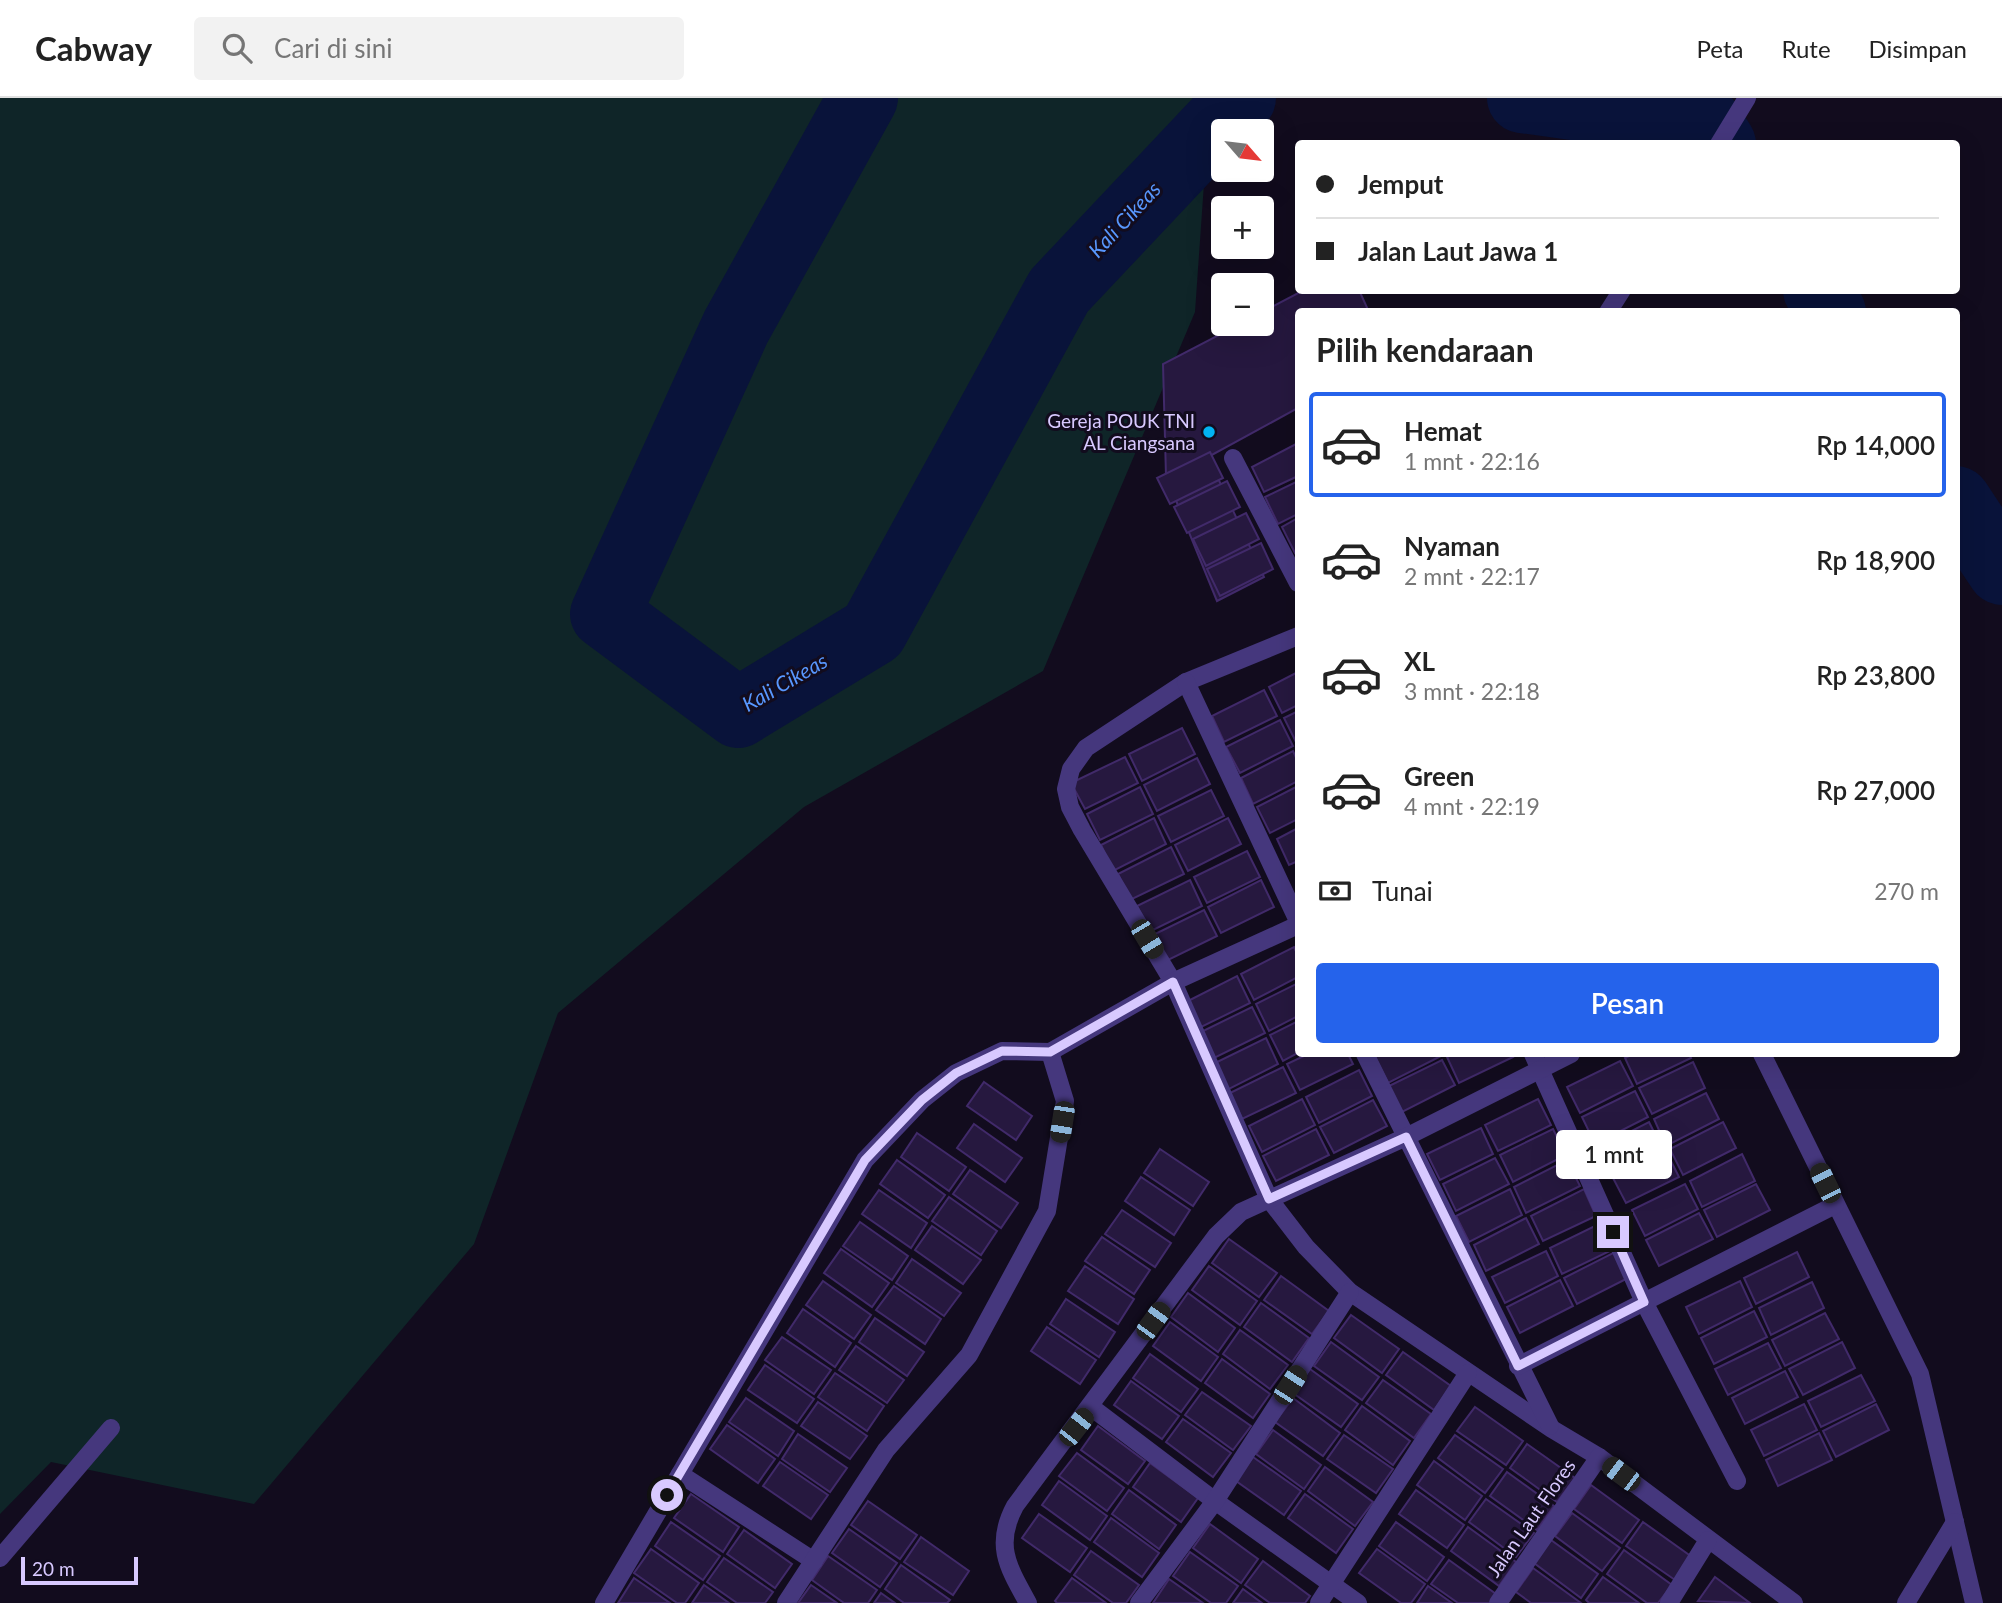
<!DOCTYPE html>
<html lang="id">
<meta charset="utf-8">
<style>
body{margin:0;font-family:Lato,sans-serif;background:#f2f2f2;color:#222;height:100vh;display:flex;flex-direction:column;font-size:26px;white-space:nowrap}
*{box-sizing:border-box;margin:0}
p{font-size:23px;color:#767676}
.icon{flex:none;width:38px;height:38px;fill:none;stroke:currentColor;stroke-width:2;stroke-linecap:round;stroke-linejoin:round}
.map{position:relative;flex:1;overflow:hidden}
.drawer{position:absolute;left:1295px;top:210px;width:665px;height:749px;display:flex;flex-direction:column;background:#fff;border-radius:7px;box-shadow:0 7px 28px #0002}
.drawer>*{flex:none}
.guide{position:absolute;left:1295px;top:42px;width:665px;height:154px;border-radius:7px;box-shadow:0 7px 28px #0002;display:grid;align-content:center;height:154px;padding:0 21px;background:#fff}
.needle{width:46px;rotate:118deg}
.tools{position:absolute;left:1211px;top:21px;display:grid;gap:14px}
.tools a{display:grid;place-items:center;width:63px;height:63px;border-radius:7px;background:#fff;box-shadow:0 7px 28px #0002;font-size:35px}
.scale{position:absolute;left:21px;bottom:18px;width:117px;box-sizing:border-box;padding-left:7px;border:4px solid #d8c9ff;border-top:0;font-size:19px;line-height:24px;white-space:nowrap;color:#d8c9ff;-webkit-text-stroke:5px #120c1e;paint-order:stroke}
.end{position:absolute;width:32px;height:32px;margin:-16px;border:9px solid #d8c9ff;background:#111;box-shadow:0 0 0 4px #111}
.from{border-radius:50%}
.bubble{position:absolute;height:49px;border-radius:7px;background:#fff;box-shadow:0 7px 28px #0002;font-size:23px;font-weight:600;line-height:49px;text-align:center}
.car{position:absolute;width:21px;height:42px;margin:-21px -10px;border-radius:9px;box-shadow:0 0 5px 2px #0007;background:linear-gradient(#222 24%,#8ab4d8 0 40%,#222 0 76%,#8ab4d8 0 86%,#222 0)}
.guide b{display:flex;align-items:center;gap:24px;height:66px;font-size:26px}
.guide b+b{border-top:2px solid #e0e0e0}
.guide i{width:18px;height:18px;background:#222}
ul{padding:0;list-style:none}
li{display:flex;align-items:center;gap:21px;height:105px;margin:0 14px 10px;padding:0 7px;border:4px solid transparent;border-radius:7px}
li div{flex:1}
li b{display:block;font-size:26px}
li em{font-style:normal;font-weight:600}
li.current{border-color:#2563eb}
li>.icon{width:63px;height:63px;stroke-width:1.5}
h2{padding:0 21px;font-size:32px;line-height:84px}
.pay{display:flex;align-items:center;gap:18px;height:77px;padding:0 21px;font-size:26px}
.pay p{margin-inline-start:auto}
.action{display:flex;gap:14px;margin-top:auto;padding:14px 21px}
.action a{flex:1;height:80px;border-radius:7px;background:#2563eb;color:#fff;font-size:28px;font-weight:600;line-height:80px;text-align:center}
header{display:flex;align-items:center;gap:42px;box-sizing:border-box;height:98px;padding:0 35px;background:#fff;border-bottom:2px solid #e0e0e0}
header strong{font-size:33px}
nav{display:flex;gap:38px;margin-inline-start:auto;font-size:24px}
.search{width:490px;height:63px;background:#f2f2f2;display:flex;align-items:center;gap:18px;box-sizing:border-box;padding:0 24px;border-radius:7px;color:#767676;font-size:26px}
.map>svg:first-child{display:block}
</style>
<header>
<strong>Cabway</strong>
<div class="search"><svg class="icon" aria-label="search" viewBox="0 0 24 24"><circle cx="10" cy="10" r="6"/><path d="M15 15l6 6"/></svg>Cari di sini</div>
<nav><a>Peta</a><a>Rute</a><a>Disimpan</a></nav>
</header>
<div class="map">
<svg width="2002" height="1505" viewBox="0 0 2002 1505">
<rect width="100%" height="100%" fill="#120c1e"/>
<polygon fill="#0f2528" points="0,0 1210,0 1195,214 1043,573 804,709 558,915 474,1146 254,1406 51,1364 0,1416"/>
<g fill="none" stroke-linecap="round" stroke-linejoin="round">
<g stroke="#09133a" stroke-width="70">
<polyline points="863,0 736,229 605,516 738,615 873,533 1059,193 1241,0"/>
<polyline points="1522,0 1708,26 1721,46"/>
<polyline points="1818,192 1831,214"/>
<polyline points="1956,403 2002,472"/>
</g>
</g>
<g fill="#26183f" stroke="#412a6a" stroke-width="2">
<polygon points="1304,192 1359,192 1369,214 1298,214 1298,310 1208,359 1264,479 1217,503 1166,378 1163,266 1240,226 1262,226 1262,214"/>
<polygon points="1298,345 1298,378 1264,394 1252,369"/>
<polygon points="1210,354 1223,380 1170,406 1157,380"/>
<polygon points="1227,383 1240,409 1187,435 1174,409"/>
<polygon points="1298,383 1298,416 1278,426 1265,399"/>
<polygon points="1246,415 1259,441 1206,468 1193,441"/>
<polygon points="1298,420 1298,453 1295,455 1282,429"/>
<polygon points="1261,445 1273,471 1220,498 1207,471"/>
<polygon points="1298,574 1298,607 1282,615 1269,589"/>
<polygon points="1264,592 1277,618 1224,644 1212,618"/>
<polygon points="1298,613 1298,645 1297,646 1284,620"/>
<polygon points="1280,622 1293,648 1240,675 1226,649"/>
<polygon points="1182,630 1195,656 1142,683 1129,656"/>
<polygon points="1293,653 1298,664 1298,683 1253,706 1241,680"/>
<polygon points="1125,659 1138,685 1085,711 1071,685"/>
<polygon points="1197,660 1210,686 1157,713 1144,687"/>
<polygon points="1298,688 1298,721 1270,735 1257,709"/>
<polygon points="1140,689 1153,716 1100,742 1087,716"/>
<polygon points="1211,692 1224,718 1171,744 1158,718"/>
<polygon points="1154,720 1166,746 1113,773 1101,747"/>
<polygon points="1228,720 1241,746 1188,773 1175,747"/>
<polygon points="1298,730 1298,763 1289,767 1277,741"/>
<polygon points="1171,749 1184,776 1130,802 1118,776"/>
<polygon points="1247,753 1260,779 1207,805 1194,779"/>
<polygon points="1190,782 1202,808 1149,834 1137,808"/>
<polygon points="1261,782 1274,809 1221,835 1208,809"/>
<polygon points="1204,812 1217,838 1164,864 1151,838"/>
<polygon points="1294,849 1298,858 1298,879 1254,902 1241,876"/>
<polygon points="1237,878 1250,905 1197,931 1184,905"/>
<polygon points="1298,885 1298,918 1269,933 1256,906"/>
<polygon points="1252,909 1265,935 1212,961 1199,935"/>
<polygon points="1298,923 1298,955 1283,963 1270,937"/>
<polygon points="1266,940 1278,966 1225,993 1213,966"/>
<polygon points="1308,956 1348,956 1353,966 1300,992 1287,966"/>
<polygon points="1381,956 1440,956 1441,958 1388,985 1375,959"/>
<polygon points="1454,956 1511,956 1513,959 1459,985 1447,959"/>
<polygon points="1633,956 1689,956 1691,960 1637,986 1625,960"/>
<polygon points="1442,962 1455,987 1402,1014 1389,988"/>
<polygon points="1620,963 1633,988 1580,1015 1567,989"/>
<polygon points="1693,964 1705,990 1652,1016 1639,990"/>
<polygon points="1283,969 1296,995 1242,1021 1230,995"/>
<polygon points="1359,972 1372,998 1319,1025 1306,999"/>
<polygon points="984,984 1032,1018 1016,1042 967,1008"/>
<polygon points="1635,993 1648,1019 1595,1046 1582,1019"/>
<polygon points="1706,995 1719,1021 1666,1048 1654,1021"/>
<polygon points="1302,1001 1315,1027 1262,1054 1249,1028"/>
<polygon points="1538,1001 1551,1027 1498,1053 1485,1027"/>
<polygon points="1373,1002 1387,1028 1334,1055 1320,1029"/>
<polygon points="1649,1024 1662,1050 1609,1077 1596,1051"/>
<polygon points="1723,1024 1736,1050 1683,1077 1670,1051"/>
<polygon points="974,1026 1022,1060 1005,1084 957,1050"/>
<polygon points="1481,1030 1493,1056 1440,1082 1427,1056"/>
<polygon points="1316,1031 1329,1057 1276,1083 1263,1058"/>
<polygon points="1553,1031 1566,1057 1513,1084 1500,1057"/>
<polygon points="917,1035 966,1069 949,1093 901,1059"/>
<polygon points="1160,1051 1209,1084 1193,1108 1144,1075"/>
<polygon points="1666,1053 1679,1079 1626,1105 1613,1080"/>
<polygon points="1742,1056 1755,1083 1702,1109 1690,1083"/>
<polygon points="1495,1060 1509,1086 1456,1113 1443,1086"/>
<polygon points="897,1062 945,1097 928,1120 880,1086"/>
<polygon points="1567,1062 1580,1088 1526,1115 1514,1089"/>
<polygon points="970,1072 1018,1105 1001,1130 953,1096"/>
<polygon points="1141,1079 1190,1112 1174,1137 1125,1103"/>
<polygon points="1685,1086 1698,1111 1645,1138 1632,1112"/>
<polygon points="1756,1086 1770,1112 1717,1139 1704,1112"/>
<polygon points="1510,1091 1522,1117 1469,1144 1456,1118"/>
<polygon points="1584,1091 1596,1118 1543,1143 1531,1118"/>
<polygon points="879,1092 927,1125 911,1150 862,1116"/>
<polygon points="949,1099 997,1133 981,1157 932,1123"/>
<polygon points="1122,1112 1171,1145 1155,1169 1105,1136"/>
<polygon points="1699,1115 1713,1141 1659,1168 1646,1142"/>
<polygon points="1526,1120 1539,1146 1486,1173 1474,1147"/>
<polygon points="860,1124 908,1158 892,1182 843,1148"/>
<polygon points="1603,1124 1616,1150 1562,1176 1550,1150"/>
<polygon points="932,1128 981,1162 963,1186 915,1152"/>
<polygon points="1102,1139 1150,1172 1134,1196 1085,1163"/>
<polygon points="1229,1141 1277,1175 1259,1199 1212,1165"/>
<polygon points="841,1151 889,1185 872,1209 824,1175"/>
<polygon points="1546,1153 1558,1178 1505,1205 1492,1179"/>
<polygon points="1617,1153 1630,1179 1577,1206 1564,1180"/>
<polygon points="1797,1154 1809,1179 1756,1206 1744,1180"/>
<polygon points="912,1161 961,1195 944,1218 896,1185"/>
<polygon points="1085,1168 1134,1201 1118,1226 1068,1193"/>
<polygon points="1209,1168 1257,1203 1240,1227 1192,1192"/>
<polygon points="1281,1178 1329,1213 1312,1236 1264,1202"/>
<polygon points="1560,1182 1573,1208 1520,1235 1507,1209"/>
<polygon points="823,1183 871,1217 854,1241 806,1207"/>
<polygon points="1740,1183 1752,1209 1699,1236 1686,1209"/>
<polygon points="1812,1184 1824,1210 1771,1237 1759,1210"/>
<polygon points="894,1188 941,1221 925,1246 876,1212"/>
<polygon points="1188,1195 1235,1230 1218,1254 1171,1219"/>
<polygon points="1066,1201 1115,1234 1099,1259 1050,1226"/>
<polygon points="1261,1205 1309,1240 1292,1264 1244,1229"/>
<polygon points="803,1211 851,1245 835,1269 787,1235"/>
<polygon points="1754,1213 1767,1239 1714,1266 1701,1240"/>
<polygon points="1825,1215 1839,1241 1785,1268 1772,1242"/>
<polygon points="1351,1217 1399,1251 1382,1275 1334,1240"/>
<polygon points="875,1220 924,1254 907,1278 859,1244"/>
<polygon points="1170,1224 1218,1259 1201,1283 1153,1248"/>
<polygon points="1047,1229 1096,1262 1080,1286 1031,1253"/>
<polygon points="1240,1232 1288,1267 1270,1291 1223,1256"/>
<polygon points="782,1239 831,1272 814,1296 765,1262"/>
<polygon points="1331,1244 1379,1279 1362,1302 1314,1268"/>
<polygon points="1842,1244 1855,1270 1803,1297 1789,1271"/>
<polygon points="1768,1245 1781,1270 1728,1297 1715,1271"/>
<polygon points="856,1248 904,1282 887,1305 839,1272"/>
<polygon points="1403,1254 1451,1288 1434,1312 1386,1277"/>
<polygon points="1150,1256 1198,1291 1181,1314 1133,1280"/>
<polygon points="1222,1261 1270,1296 1253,1320 1205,1285"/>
<polygon points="765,1267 814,1301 797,1325 748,1292"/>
<polygon points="1310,1271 1358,1306 1341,1329 1293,1295"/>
<polygon points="1785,1273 1798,1299 1745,1326 1732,1300"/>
<polygon points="835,1275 884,1308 867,1333 818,1299"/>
<polygon points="1861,1277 1875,1303 1821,1329 1808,1303"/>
<polygon points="1383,1282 1431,1316 1414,1340 1366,1305"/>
<polygon points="1131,1283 1179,1318 1162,1341 1114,1307"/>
<polygon points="1202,1294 1251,1328 1233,1352 1185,1317"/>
<polygon points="746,1300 794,1333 778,1358 729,1324"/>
<polygon points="1293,1300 1340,1335 1323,1358 1275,1324"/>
<polygon points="818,1304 867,1338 850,1361 801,1328"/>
<polygon points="1804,1306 1817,1332 1764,1358 1751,1332"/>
<polygon points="1876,1306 1889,1332 1836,1359 1823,1333"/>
<polygon points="1362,1308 1410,1343 1393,1367 1345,1332"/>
<polygon points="1475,1309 1523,1343 1506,1367 1457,1333"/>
<polygon points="1183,1321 1231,1355 1213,1379 1166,1344"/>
<polygon points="727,1327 775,1361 758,1385 710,1351"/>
<polygon points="1098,1328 1145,1363 1128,1386 1081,1352"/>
<polygon points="1273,1332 1321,1367 1304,1391 1256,1356"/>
<polygon points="1819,1335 1832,1362 1778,1388 1766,1362"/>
<polygon points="798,1336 847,1370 830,1394 782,1361"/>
<polygon points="1344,1337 1393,1371 1376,1395 1327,1361"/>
<polygon points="1455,1337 1503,1371 1485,1395 1438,1360"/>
<polygon points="1527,1346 1575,1380 1557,1404 1510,1370"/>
<polygon points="1077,1355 1124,1390 1107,1413 1059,1378"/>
<polygon points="1253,1359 1301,1393 1284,1417 1236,1383"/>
<polygon points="1434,1363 1482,1398 1465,1422 1417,1387"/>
<polygon points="780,1364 828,1397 811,1421 763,1388"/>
<polygon points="1150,1365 1198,1400 1181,1424 1133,1389"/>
<polygon points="1325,1369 1373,1404 1355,1428 1308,1393"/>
<polygon points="1507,1374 1554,1408 1537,1432 1490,1398"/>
<polygon points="1059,1383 1107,1418 1090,1442 1042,1407"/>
<polygon points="1591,1387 1639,1422 1622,1445 1574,1411"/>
<polygon points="1129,1392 1176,1427 1159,1451 1112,1416"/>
<polygon points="1416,1392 1464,1427 1447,1450 1399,1416"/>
<polygon points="691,1396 739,1429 723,1454 674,1420"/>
<polygon points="1305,1396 1353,1431 1336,1455 1288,1420"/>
<polygon points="1486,1401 1534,1435 1516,1459 1469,1424"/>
<polygon points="868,1403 917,1437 900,1461 851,1427"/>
<polygon points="1572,1415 1620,1450 1602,1473 1555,1438"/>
<polygon points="1039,1416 1087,1450 1070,1474 1022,1440"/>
<polygon points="1111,1420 1159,1455 1142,1479 1094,1444"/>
<polygon points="671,1424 720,1458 703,1482 655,1448"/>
<polygon points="1396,1424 1444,1459 1427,1483 1379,1448"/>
<polygon points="1643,1424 1692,1459 1675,1482 1626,1448"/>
<polygon points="1210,1426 1258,1461 1241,1485 1193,1450"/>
<polygon points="1468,1429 1516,1464 1499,1488 1451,1453"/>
<polygon points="849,1431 897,1465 880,1489 832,1455"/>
<polygon points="744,1432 792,1466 775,1490 727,1456"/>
<polygon points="921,1439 969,1473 953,1497 904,1464"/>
<polygon points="1551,1442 1598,1476 1581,1500 1534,1465"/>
<polygon points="651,1451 699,1485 685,1505 677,1505 634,1475"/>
<polygon points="1377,1451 1425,1486 1411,1505 1401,1505 1359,1475"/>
<polygon points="1624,1452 1672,1487 1658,1505 1647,1505 1607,1476"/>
<polygon points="1091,1453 1139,1487 1126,1505 1113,1505 1074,1477"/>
<polygon points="1190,1454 1238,1488 1226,1505 1211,1505 1173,1478"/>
<polygon points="828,1458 877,1492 868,1505 844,1505 812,1482"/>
<polygon points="724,1460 773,1494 765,1505 737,1505 707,1484"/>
<polygon points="1449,1462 1496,1496 1490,1505 1458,1505 1431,1486"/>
<polygon points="1263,1463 1310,1498 1305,1505 1270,1505 1245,1487"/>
<polygon points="901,1467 950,1502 947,1505 904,1505 885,1491"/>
<polygon points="1533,1470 1581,1505 1531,1505 1516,1494"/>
<polygon points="1603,1479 1639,1505 1589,1505 1586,1502"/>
<polygon points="1715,1479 1750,1505 1698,1503"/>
<polygon points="634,1480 670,1505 618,1505"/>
<polygon points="1072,1480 1106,1505 1057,1505 1055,1503"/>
<polygon points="1169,1481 1203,1505 1153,1505"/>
<polygon points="704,1487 729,1505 692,1505"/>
<polygon points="811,1487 837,1505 798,1505"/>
<polygon points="1428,1488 1452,1505 1417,1505"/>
<polygon points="1243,1491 1262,1505 1233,1505"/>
<polygon points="881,1495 895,1505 874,1505"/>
</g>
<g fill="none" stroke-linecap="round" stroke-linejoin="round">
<g stroke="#45377d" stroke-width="18">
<polyline points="1719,46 1747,0"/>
<polyline points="1608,214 1622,192"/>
<polyline points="1233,360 1298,485"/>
<polyline points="1298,538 1186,584 1086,650 1071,671 1066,691 1070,709 1082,732 1173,884 1269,1101 1306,1149 1350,1194 1552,1331 1599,1359 1794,1505"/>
<polyline points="1186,584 1298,823"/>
<polyline points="1365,956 1550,1328"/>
<polyline points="1533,956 1644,1204 1737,1383"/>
<polyline points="1762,956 1920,1276 1974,1505"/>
<polyline points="1518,1268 1835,1107"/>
<polyline points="1091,1309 1215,1403 1358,1505"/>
<polyline points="680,1376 814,1463"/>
<polyline points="0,1460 111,1330"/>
<polyline points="604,1505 865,1062 922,1002 956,975 1002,953 1050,954 1173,884 1298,827"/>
<polyline points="786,1505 886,1352 969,1257 1047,1113 1065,1003 1050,954"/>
<path d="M1028 1505C1008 1469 994 1447 1015 1408L1216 1138 1241 1114 1406 1039 1571 956"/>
<polyline points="1139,1505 1215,1403 1350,1194"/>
<polyline points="1319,1505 1468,1275"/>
<polyline points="1498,1505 1599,1359"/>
<polyline points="1669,1505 1708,1442"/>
<polyline points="1906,1505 1955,1424"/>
</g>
</g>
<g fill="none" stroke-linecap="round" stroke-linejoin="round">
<polyline stroke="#d8c9ff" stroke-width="9" points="667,1397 865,1062 922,1002 956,975 1002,953 1050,954 1173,884 1269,1101 1406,1039 1518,1268 1644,1204 1613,1134"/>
</g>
<circle fill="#02b3f2" stroke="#120c1e" stroke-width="2.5" cx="1209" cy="334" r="7"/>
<g text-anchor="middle" stroke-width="6" stroke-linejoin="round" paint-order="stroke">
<g font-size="19" fill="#d8c9ff" stroke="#120c1e" text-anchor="end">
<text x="1195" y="330">Gereja POUK TNI<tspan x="1195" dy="22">AL Ciangsana</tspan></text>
</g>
<g font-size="19" fill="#d8c9ff" stroke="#120c1e">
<text transform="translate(1531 1420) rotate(-55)" y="7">Jalan Laut Flores</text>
</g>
<g font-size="21" font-style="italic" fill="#5897fe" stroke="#120c1e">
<text transform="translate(1125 122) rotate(-47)" y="7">Kali Cikeas</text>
<text transform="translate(785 585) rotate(-30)" y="7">Kali Cikeas</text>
</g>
</g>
</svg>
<div class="tools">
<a><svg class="needle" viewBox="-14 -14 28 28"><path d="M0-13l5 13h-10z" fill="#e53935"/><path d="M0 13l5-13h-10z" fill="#767676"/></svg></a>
<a>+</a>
<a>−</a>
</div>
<div class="scale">20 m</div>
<i class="end from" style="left:667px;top:1397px"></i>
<i class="end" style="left:1613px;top:1134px"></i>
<div class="bubble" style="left:1556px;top:1032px;width:116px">1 mnt</div>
<i class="car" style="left:1147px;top:841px;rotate:149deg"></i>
<i class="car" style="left:1062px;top:1024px;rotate:189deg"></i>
<i class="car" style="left:1825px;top:1085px;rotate:334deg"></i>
<i class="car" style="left:1153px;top:1223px;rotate:36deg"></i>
<i class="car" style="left:1290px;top:1287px;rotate:33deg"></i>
<i class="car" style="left:1076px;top:1329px;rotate:38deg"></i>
<i class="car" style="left:1621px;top:1376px;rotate:307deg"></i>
<div class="guide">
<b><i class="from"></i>Jemput</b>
<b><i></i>Jalan Laut Jawa 1</b>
</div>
<section class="drawer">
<h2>Pilih kendaraan</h2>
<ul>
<li class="current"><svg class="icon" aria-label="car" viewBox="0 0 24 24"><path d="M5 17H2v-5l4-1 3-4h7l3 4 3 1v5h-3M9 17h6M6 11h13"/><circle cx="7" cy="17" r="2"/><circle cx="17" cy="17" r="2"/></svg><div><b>Hemat</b><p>1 mnt · 22:16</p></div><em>Rp 14,000</em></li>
<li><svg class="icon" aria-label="car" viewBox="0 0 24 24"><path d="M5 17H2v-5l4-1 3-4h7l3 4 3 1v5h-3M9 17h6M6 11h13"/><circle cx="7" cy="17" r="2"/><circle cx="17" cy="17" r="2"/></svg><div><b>Nyaman</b><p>2 mnt · 22:17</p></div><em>Rp 18,900</em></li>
<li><svg class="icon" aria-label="car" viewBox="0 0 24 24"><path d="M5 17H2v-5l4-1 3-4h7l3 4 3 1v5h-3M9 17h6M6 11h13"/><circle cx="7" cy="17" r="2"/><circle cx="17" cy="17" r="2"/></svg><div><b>XL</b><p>3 mnt · 22:18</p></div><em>Rp 23,800</em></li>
<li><svg class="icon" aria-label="car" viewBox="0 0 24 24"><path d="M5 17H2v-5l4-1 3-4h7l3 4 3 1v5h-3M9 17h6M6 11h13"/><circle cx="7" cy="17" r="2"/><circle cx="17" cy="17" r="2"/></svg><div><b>Green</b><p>4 mnt · 22:19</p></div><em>Rp 27,000</em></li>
</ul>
<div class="pay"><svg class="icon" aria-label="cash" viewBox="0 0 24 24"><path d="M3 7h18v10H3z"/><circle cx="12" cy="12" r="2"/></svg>Tunai<p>270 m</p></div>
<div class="action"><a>Pesan</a></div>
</section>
</div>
